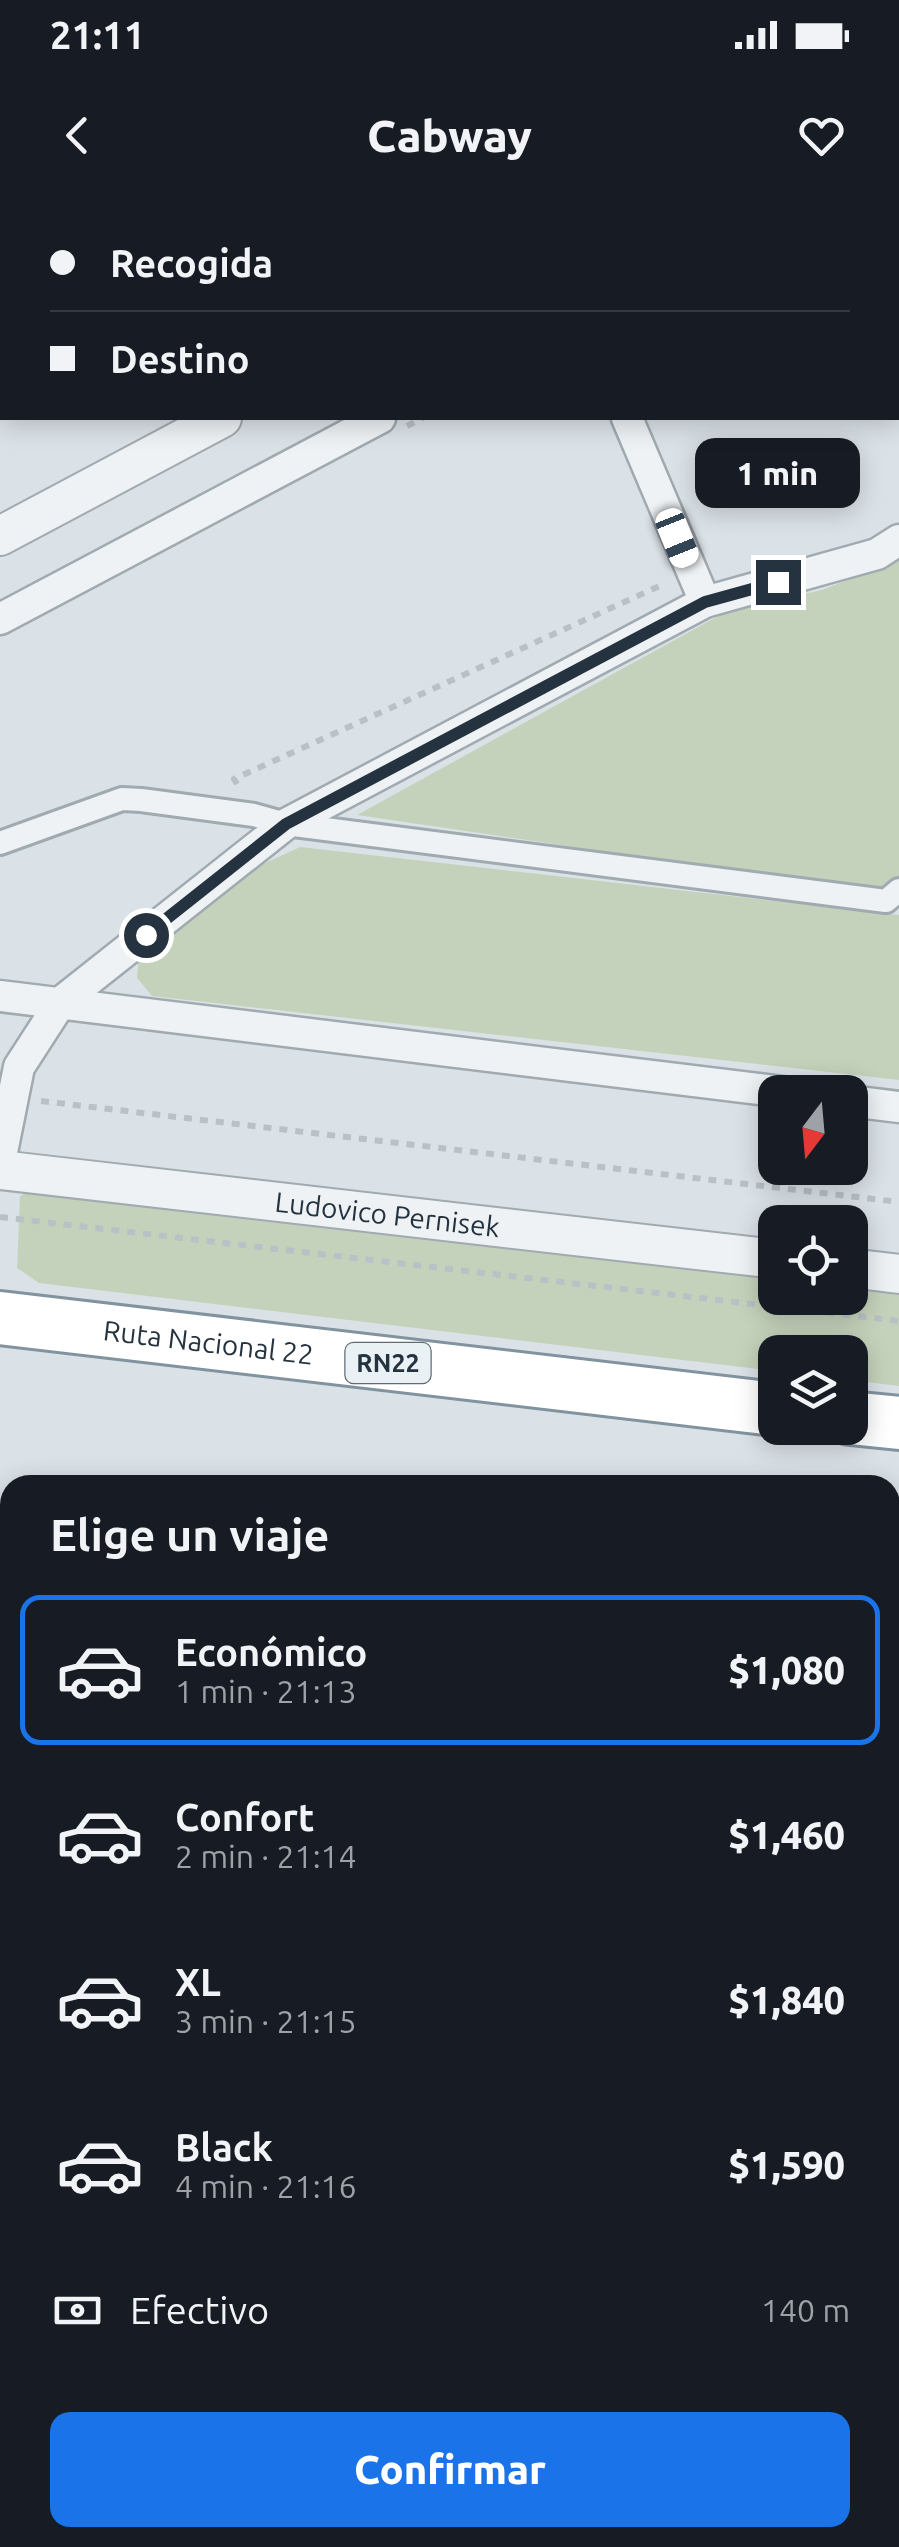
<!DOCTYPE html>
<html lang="es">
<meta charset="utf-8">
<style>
body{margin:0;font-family:Ubuntu,sans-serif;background:#20242c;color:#f1f3f6;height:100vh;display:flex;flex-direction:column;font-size:38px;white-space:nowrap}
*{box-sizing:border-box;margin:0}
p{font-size:32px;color:#9ea1a6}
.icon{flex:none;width:55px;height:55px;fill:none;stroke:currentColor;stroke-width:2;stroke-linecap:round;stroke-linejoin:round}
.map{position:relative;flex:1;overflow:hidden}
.details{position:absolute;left:0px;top:1275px;width:900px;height:1072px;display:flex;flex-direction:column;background:#171b24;border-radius:30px 30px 0 0;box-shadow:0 5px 25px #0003}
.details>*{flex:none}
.top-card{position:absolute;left:0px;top:0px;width:900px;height:220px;box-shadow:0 5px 25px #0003;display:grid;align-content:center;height:220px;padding:0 50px;background:#171b24}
.needle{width:65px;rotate:196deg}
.buttons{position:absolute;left:758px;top:875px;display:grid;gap:20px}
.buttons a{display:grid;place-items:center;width:110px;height:110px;border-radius:20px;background:#171b24;box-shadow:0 5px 25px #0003;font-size:50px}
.end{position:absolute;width:45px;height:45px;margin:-22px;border:12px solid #24333f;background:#fff;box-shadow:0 0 0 5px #fff}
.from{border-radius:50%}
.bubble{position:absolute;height:70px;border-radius:20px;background:#171b24;box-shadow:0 5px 25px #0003;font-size:32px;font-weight:800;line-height:70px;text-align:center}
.car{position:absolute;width:30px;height:60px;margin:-30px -15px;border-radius:12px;box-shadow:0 0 8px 2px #0007;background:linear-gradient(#fff 24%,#345 0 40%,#fff 0 76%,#345 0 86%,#fff 0)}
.top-card b{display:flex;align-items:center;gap:35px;height:95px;font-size:38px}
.top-card b+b{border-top:2px solid #363941}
.top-card i{width:25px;height:25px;background:#f1f3f6}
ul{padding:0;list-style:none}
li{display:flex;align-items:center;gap:30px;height:150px;margin:0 20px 15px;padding:0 30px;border:5px solid transparent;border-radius:20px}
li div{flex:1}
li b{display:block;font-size:38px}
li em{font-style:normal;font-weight:800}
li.active{border-color:#1a73e8}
li>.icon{width:90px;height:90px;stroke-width:1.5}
h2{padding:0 50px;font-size:45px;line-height:120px}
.pay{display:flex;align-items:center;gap:25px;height:110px;padding:0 50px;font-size:38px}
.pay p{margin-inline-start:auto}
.primary-button{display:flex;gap:20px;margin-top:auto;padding:20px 50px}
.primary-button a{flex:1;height:115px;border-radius:20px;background:#1a73e8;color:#fff;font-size:40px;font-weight:800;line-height:115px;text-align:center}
.status{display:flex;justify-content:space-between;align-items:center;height:70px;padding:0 50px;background:#171b24;direction:ltr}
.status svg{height:28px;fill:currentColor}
header{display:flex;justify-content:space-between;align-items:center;height:130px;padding:0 50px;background:#171b24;font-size:45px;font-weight:800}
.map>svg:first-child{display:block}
</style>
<div class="status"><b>21:11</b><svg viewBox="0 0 49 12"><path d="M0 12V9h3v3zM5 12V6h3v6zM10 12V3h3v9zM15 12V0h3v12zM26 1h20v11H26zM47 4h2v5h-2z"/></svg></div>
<header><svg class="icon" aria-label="back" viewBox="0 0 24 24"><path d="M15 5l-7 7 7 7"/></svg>Cabway<svg class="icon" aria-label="heart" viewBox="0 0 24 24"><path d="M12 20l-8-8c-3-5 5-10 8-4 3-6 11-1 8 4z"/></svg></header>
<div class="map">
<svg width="899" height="2347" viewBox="0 0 899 2347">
<rect width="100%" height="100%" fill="#dbe2e7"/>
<polygon fill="#c9d2d9" points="10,1438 10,2338 890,2338 890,1495 899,1496 899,2347 0,2347 0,1442"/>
<g fill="#c5d2bb">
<polygon points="899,360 899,682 886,693 357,615 729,410 822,390"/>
<polygon points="300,647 899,715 899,880 152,796 137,778 139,754 250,670"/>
<polygon points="36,988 775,1073 775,1098 850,1098 850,1081 899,1087 899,1186 850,1180 850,1152 775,1152 775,1171 39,1083 17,1068 20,996"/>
</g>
<g fill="#b2bcc4">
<polygon points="899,1920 899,2052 890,2059 890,1927"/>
<polygon points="114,2338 546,2338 534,2347 122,2347"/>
</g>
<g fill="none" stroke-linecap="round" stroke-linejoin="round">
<defs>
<polyline id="service" points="0,1380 10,1392"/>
<polyline id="pedestrian" points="0,643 122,599 141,600 254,615 286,624 886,701 899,690"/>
<g id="minor">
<polyline points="244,2 245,0"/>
<polyline points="0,21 2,22"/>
<polyline points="627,218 705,402"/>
<polyline points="0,419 380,218"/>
<polyline points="0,796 783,892"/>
<polyline points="850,901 899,907"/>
<polyline points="0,962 19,867 61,802 286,624 705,402 877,354 899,340"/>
<polyline points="0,1343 10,1344"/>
<polyline points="890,1449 899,1450"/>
</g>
<g id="tertiary">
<polyline points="613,2 618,0"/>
<polyline points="0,336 222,218"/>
<path id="s1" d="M0 970 775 1059"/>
<polyline points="850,1068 899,1074"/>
</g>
<g id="trunk">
<path id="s2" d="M0 1118 775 1209"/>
<polyline points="850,1218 899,1223"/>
</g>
</defs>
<use href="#service" stroke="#a0aab1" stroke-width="20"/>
<use href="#pedestrian" stroke="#a0aab1" stroke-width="28"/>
<use href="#minor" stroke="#a0aab1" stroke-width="35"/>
<use href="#tertiary" stroke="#a0aab1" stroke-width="42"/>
<use href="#trunk" stroke="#81939f" stroke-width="58"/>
<g stroke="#b9c0c6" stroke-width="6" stroke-dasharray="8 8" stroke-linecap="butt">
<polyline points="407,226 423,218"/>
<polyline points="237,584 234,579 664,384"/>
<polyline points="41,901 899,1002"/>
<polyline points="0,1017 899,1121"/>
</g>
<use href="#service" stroke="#eef2f5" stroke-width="15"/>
<use href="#pedestrian" stroke="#eef2f5" stroke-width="22"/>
<use href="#minor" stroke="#eef2f5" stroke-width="30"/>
<use href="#tertiary" stroke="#eef2f5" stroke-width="38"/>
<use href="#trunk" stroke="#fff" stroke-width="52"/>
</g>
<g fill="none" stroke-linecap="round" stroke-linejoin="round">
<polyline stroke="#24333f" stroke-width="12" points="146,735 286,624 705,402 778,382"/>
</g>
<g text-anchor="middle" stroke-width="8" stroke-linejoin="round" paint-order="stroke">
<rect fill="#eaf1f5" stroke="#5f6c76" stroke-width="2.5" x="345.5" y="1143" width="85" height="40" rx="8"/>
<g font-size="25" font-weight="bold" fill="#24333f">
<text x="388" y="1172">RN22</text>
</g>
<g font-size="28" fill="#24333f" stroke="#eaf1f5">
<text dy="10" stroke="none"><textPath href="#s1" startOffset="390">Ludovico Pernisek</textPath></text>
<text dy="10" stroke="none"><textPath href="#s2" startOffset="210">Ruta Nacional 22</textPath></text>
</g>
</g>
</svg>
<div class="buttons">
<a><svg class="needle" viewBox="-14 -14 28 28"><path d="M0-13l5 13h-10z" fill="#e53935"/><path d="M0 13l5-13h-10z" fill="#9ea1a6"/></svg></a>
<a><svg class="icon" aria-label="locate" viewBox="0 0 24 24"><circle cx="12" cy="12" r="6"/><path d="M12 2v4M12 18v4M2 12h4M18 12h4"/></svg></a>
<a><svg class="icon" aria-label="layers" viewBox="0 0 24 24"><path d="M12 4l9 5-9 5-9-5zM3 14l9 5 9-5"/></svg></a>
</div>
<i class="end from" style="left:146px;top:735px"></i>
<i class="end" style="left:778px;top:382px"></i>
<div class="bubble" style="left:695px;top:238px;width:165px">1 min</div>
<i class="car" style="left:677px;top:338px;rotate:158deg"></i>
<div class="top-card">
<b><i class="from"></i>Recogida</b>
<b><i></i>Destino</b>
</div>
<section class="details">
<h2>Elige un viaje</h2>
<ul>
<li class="active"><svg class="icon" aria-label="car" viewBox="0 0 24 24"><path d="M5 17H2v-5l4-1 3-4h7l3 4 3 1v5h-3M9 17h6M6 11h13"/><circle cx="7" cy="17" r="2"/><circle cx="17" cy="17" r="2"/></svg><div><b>Económico</b><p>1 min · 21:13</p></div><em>$1,080</em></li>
<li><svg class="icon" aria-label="car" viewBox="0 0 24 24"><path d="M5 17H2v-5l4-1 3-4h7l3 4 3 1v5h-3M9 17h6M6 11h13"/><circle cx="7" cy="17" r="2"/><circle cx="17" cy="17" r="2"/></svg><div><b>Confort</b><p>2 min · 21:14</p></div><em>$1,460</em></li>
<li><svg class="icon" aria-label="car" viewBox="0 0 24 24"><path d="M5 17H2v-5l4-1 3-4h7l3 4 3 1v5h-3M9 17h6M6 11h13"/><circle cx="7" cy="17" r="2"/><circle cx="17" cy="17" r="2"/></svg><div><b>XL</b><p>3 min · 21:15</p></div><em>$1,840</em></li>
<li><svg class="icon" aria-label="car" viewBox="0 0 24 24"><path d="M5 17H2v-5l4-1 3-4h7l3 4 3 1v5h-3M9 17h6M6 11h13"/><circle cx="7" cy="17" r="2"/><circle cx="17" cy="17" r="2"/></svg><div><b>Black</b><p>4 min · 21:16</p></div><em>$1,590</em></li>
</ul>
<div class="pay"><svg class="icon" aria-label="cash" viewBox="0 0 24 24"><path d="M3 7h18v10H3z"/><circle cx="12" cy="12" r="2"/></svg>Efectivo<p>140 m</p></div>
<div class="primary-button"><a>Confirmar</a></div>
</section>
</div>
